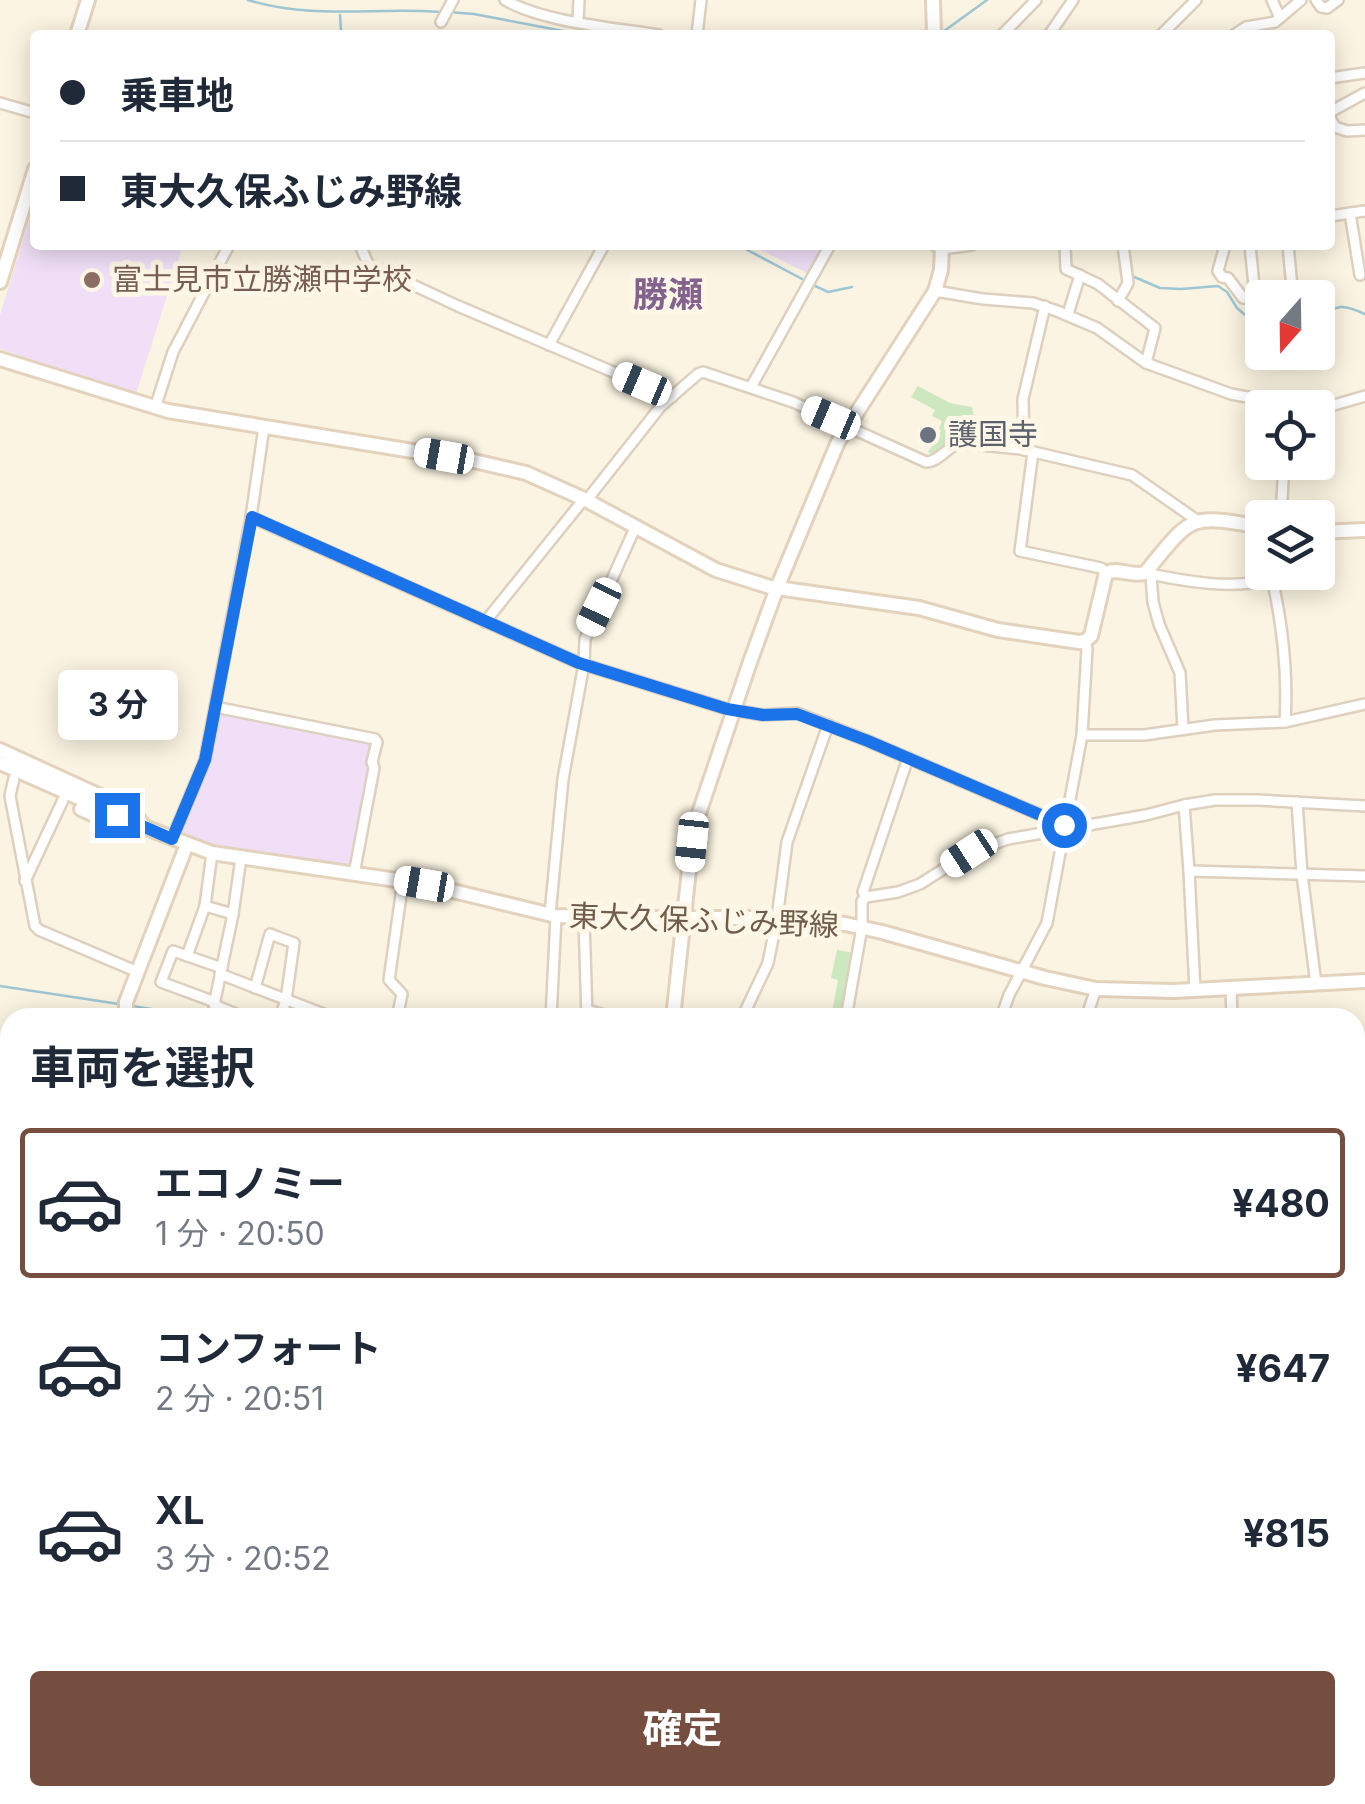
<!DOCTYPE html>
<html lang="ja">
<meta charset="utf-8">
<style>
body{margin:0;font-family:Inter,"Noto Sans JP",sans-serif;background:#f6f6f7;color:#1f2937;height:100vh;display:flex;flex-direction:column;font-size:38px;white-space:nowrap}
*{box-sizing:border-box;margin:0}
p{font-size:32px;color:#747a83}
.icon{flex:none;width:55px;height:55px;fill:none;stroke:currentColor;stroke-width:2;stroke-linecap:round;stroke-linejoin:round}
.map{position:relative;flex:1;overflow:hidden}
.drawer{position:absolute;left:0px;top:1008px;width:1365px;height:798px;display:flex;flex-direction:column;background:#fff;border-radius:30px 30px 0 0;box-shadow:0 5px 25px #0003}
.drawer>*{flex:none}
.top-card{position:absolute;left:30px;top:30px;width:1305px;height:220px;border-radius:10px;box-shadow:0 5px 25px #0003;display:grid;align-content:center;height:220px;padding:0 30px;background:#fff}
.needle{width:65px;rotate:200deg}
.fabs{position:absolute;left:1245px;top:280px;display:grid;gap:20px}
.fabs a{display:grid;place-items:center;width:90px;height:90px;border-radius:10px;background:#fff;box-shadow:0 5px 25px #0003;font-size:50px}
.end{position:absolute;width:45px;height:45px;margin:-22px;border:12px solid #1a73e8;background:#fff;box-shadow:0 0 0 5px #fff}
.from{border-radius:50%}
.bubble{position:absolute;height:70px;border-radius:10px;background:#fff;box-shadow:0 5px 25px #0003;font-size:32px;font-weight:700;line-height:70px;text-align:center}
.car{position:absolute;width:30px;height:60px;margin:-30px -15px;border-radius:12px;box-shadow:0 0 8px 2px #0007;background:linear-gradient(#fff 24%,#345 0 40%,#fff 0 76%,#345 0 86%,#fff 0)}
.top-card b{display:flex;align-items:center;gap:35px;height:95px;font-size:38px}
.top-card b+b{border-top:2px solid #e0e1e3}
.top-card i{width:25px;height:25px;background:#1f2937}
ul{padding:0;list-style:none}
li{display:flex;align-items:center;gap:30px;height:150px;margin:0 20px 15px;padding:0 10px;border:5px solid transparent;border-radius:10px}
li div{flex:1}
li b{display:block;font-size:38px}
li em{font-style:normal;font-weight:700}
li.active{border-color:#754e40}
li>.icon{width:90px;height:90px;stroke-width:1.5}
h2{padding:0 30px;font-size:45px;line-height:120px}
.action{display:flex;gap:20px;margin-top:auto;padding:20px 30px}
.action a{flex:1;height:115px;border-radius:10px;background:#754e40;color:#fff;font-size:40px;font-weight:700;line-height:115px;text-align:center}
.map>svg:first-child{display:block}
</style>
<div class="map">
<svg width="1365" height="1804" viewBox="0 0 1365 1804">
<rect width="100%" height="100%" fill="#fbf4e2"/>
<g fill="#f0dff7">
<polygon points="35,201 35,245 183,245 136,394 0,349 0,315"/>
<polygon points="751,245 831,245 813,276"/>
<polygon points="220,711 371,742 371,768 352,865 231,848 209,843 179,833"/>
<polygon points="307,1795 503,1795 499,1804 303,1804"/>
<rect x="1154" y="1795" width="154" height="9"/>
</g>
<g fill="#cde7c1">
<polygon points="918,386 950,403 972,407 979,441 956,440 934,456 928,452 941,431 939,429 942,421 932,416 935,410 911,397"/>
<polygon points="837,950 855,953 844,1017 831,1017 838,980 831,978"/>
</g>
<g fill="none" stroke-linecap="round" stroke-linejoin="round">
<g stroke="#9ec6d4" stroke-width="2.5">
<path d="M248 0C314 20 373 7 440 12"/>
<polyline points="448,12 474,14 584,35"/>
<polyline points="340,15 341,31 348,35"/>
<polyline points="940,34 987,0"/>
<polyline points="738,245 804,280"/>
<polyline points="1132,276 1160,288 1181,289 1218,286 1227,292 1237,308 1244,314 1262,322"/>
<polyline points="811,284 828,292 852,287"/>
<path d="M1318 318C1338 304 1343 304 1365 314"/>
<polyline points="0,986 119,1004"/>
<polyline points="132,1006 210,1018"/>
<polyline points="0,1228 10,1281"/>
<polyline points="0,1321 10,1316"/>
<polyline points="0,1471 10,1476"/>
</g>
<defs>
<g id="street">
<path d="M505 0C542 22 616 28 659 35"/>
<polyline points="1272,0 1280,18"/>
<polyline points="1316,0 1321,7 1327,8 1338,0"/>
<polyline points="441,22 453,0"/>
<polyline points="578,22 579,0"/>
<polyline points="697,35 701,0"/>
<polyline points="1002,35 1036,0"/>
<polyline points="1049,35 1073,0"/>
<polyline points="1161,35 1196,0"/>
<polyline points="1234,35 1246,27 1275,22 1301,0"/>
<polyline points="1330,78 1365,73"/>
<polyline points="0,103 35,113"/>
<polyline points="1330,112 1365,93"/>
<polyline points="1330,118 1335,127 1347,131 1365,130"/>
<polyline points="1350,213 1360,275"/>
<polyline points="1330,216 1365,211"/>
<polyline points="360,245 368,264 458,306 672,397"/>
<polyline points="934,245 942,249 972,245"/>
<polyline points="1065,245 1066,269 1098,284 1155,328 1146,363"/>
<polyline points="1225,245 1218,271 1222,277 1228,278 1243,298 1255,296 1250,245"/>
<polyline points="1288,245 1293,298"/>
<polyline points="935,291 983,299 1033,303 1057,311 1097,328 1146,363 1231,394 1263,400 1269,408"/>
<polyline points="1118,301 1128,283 1123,245"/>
<polyline points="1068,314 1080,275"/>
<polyline points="549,345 604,245"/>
<polyline points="751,387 830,245"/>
<polyline points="155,408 173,352 229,245"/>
<polyline points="1318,413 1334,405 1365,396"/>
<polyline points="1024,450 1023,399 1045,306"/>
<polyline points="1033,452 1020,551 1101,568 1106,573"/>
<path d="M586 501 661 406 698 374 703 372 793 402 926 462C939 462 948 446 960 443L1021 449 1132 475 1198 521"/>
<polyline points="251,517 579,663 727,709 763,715 797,713 868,741 1064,825"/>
<polyline points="1281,518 1284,462"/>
<path d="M1273 572 1272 578C1283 627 1288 673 1285 722"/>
<path d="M1146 573C1183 581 1236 591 1272 578"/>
<polyline points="1151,575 1153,602 1159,624 1180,673 1183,729"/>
<polyline points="485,622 584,499"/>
<polyline points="215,707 375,739 377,742 372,762 374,768 354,874"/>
<polyline points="1082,735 1144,735 1215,725 1285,722 1365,704"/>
<polyline points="14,778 10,796 35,926 39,930 138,972"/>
<polyline points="1297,802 1302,874 1316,984"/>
<polyline points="1184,805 1189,871"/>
<polyline points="172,839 205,760 251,517 264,427"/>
<polyline points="241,858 233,914 214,1005 246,1018"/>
<polyline points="25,881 63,800"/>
<polyline points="866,897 898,892 920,884 969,853 1008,839 1146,815 1184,805 1215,800 1258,800 1365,806"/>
<polyline points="205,906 233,914"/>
<polyline points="550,914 563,779 584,664 585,639 635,528"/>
<polyline points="584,918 587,1018"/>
<polyline points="187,956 205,906 212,853"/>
<polyline points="220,974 334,1018"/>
<polyline points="1231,987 1232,1018"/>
<polyline points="255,988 270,934 294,943 286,1000 280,1018"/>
<polyline points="1195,990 1189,871 1365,876"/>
<polyline points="215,1002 161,982 173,951 222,968"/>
<polyline points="587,1010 615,1018"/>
<polyline points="125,1016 134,1015 164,1018"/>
<polyline points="397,1018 402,994 389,980 403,881"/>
<polyline points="551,1018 556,916"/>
<polyline points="742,1018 768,963 777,918 787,842 828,725"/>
<polyline points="846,1018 862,927 862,901 866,897 863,892 908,758"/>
<polyline points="1001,1018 1009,995 1047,923 1082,735 1087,649 1085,641"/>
<polyline points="1086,1018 1096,989"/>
<polyline points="1355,1116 1365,1116"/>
<polyline points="1355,1230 1365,1234"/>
<polyline points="1355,1301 1365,1286"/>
<polyline points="1355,1373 1365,1374"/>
<polyline points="1355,1385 1365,1386"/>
<polyline points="1355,1563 1365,1563"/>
<polyline points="1355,1655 1365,1654"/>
<polyline points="1051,1795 1073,1804"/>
<polyline points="1310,1795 1311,1804"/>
<polyline points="737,1804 742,1795"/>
</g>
<g id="secondary">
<polyline points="933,0 934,35"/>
<polyline points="77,35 88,0"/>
<polyline points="0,282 35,169"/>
<path d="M0 359 168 411 474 461 526 473 584 499 716 570 770 587 919 608 998 630 1079 642 1085 641 1091 636 1106 573C1118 567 1132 577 1145 573 1193 515 1187 514 1262 527"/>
<polyline points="1318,532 1365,530"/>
<polyline points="0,750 133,811 142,824"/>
<polyline points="0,763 144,827 212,853 424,884 556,916 618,918 777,918 845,924 882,932 1045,978 1096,989 1174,991 1365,981"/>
<polyline points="81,809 121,827 137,827"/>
<polyline points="126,1018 126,1002 187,844"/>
<polyline points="673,1018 692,842 696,822 750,662 777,588 838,442 935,291 941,270 942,245"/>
<polyline points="0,1335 10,1332"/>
<polyline points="1355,1494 1365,1497"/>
<polyline points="1355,1517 1365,1526"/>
<polyline points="0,1605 10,1603"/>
<polyline points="1355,1738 1365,1737"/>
<polyline points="690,1795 709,1804"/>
<polyline points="1149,1795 1149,1804"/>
<polyline points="507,1804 511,1795"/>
<polyline points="898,1804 902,1795"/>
<polyline points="1096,1804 1115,1795"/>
</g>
<g id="highway">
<polyline points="0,1048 10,1106"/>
<polyline points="0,1106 10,1164"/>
<polyline points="0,1163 10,1218"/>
<polyline points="110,1795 112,1804"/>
<polyline points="128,1795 130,1804"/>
</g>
</defs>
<use href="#street" stroke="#ded0be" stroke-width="14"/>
<use href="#secondary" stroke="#e3d2bc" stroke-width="18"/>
<use href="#highway" stroke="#ddd8d4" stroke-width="20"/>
<use href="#street" stroke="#fff" stroke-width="9"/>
<use href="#secondary" stroke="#fff" stroke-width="12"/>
<use href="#highway" stroke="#f2bb9b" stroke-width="15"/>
</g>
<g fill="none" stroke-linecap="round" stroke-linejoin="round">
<polyline stroke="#1a73e8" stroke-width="12" points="117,815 172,839 205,760 252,517 579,663 727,709 763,715 797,714 868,741 1064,825"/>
</g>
<circle fill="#8d6e63" stroke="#fef7e7" stroke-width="4" cx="92" cy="280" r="10"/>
<circle fill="#6b7280" stroke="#fef7e7" stroke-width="4" cx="928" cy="435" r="10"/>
<g text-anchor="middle" stroke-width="10" stroke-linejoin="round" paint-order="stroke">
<g font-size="30" fill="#785e54" stroke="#fef7e7" text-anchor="start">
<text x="112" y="290">富士見市立勝瀬中学校</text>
</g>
<g font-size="30" fill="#5b616d" stroke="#fef7e7" text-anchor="start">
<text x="948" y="445">護国寺</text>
</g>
<g font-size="30" fill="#705c4a" stroke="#fef7e7">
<text transform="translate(704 921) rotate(2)" y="10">東大久保ふじみ野線</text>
</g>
<g font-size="35" font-weight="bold" fill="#83628d" stroke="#fef7e7">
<text x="668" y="307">勝瀬</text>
</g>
</g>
</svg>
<div class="fabs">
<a><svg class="needle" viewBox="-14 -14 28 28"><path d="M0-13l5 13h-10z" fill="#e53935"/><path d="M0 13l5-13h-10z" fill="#747a83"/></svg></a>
<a><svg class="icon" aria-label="locate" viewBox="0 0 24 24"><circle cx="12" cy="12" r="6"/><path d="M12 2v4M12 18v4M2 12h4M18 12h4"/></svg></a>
<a><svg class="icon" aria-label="layers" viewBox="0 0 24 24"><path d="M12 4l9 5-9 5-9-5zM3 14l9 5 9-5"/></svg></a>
</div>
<i class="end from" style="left:1064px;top:825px"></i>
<i class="end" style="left:117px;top:815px"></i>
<div class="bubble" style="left:58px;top:670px;width:120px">3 分</div>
<i class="car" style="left:642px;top:384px;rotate:293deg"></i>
<i class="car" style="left:831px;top:418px;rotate:293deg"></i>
<i class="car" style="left:444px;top:456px;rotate:280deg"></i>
<i class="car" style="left:599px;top:607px;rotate:206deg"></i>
<i class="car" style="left:692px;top:842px;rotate:186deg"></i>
<i class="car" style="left:969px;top:853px;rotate:237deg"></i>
<i class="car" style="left:424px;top:884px;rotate:280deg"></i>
<div class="top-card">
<b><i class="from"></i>乗車地</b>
<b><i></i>東大久保ふじみ野線</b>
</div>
<section class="drawer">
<h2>車両を選択</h2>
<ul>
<li class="active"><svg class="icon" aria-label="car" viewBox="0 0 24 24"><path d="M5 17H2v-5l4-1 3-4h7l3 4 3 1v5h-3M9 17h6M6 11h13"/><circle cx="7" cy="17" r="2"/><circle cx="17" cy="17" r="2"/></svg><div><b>エコノミー</b><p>1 分 · 20:50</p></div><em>¥480</em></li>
<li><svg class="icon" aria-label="car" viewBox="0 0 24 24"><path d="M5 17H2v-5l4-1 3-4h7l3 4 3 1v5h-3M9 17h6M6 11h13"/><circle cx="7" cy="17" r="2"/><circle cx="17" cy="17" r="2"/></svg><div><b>コンフォート</b><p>2 分 · 20:51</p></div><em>¥647</em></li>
<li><svg class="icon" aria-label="car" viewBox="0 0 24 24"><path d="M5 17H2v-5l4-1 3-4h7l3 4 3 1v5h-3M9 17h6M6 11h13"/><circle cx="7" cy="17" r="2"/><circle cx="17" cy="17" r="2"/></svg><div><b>XL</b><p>3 分 · 20:52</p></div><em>¥815</em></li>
</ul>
<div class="action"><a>確定</a></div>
</section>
</div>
